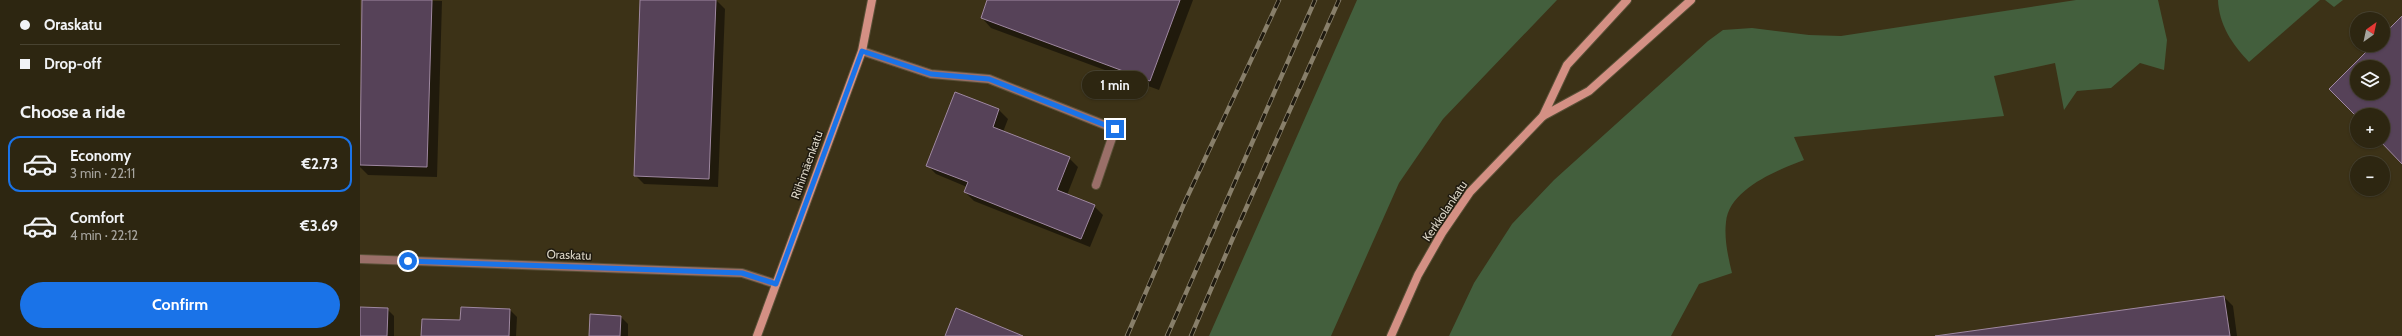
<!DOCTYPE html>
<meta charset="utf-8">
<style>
body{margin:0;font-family:Cabin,sans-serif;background:#39321f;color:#f1f3f6;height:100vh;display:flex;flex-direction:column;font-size:15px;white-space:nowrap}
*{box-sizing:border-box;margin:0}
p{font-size:13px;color:#a7a59f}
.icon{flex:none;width:22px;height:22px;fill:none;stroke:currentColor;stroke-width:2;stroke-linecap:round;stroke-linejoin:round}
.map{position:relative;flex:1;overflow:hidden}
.sheet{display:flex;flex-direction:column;background:#2d2611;width:360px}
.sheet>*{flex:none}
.banner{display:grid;align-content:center;height:88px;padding:0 20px;background:#2d2611}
.needle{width:26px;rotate:33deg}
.tools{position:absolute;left:1990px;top:12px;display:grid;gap:8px}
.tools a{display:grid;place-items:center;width:40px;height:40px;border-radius:50%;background:#2d2611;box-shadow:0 1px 3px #0004,0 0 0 1px #484331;font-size:20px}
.end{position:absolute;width:18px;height:18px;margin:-9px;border:5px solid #1a73e8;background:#fff;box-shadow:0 0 0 2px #fff}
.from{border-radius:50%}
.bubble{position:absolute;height:28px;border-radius:14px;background:#2d2611;box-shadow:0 1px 3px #0004,0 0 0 1px #484331;font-size:13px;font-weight:700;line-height:28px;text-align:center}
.banner b{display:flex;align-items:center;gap:14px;height:38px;font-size:15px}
.banner b+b{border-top:1px solid #484331}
.banner i{width:10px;height:10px;background:#f1f3f6}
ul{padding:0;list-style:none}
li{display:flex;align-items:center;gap:12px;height:56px;margin:0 8px 6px;padding:0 12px;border:2px solid transparent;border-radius:12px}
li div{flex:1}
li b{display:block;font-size:15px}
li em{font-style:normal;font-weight:700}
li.on{border-color:#1a73e8}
li>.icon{width:36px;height:36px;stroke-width:1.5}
h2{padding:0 20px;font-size:18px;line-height:48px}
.primary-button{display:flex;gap:8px;margin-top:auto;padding:8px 20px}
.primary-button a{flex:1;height:46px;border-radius:24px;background:#1a73e8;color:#fff;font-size:16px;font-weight:700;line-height:46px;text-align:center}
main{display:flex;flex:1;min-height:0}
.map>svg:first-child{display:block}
</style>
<main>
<section class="sheet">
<div class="banner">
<b><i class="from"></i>Oraskatu</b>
<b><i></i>Drop-off</b>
</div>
<h2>Choose a ride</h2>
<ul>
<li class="on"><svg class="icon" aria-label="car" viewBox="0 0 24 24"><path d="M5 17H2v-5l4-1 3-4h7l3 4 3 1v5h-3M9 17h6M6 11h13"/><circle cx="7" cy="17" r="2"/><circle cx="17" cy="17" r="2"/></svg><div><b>Economy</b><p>3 min · 22:11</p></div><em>€2.73</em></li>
<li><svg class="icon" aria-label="car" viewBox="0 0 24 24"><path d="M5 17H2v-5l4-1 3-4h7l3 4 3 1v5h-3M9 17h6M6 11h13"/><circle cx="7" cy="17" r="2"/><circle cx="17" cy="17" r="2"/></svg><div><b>Comfort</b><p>4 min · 22:12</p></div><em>€3.69</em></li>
</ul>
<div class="primary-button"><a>Confirm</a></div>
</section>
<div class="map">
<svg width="2042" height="336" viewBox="0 0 2042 336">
<rect width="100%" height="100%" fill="#3c3217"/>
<g fill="#435f3d">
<polygon points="997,0 1197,0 1083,119 1039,183 971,336 849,336"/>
<path d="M1716 0H1798L1807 40 1804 70 1780 63 1751 88 1717 91 1704 110 1695 63 1634 76 1644 116 1434 137 1444 160C1418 170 1369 189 1366 222 1364 238 1368 257 1372 273L1339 284 1311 336H1089L1114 283 1152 224 1194 180 1348 41 1363 30 1392 28 1449 35 1481 36Z"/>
<path d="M1858 0H1960L1889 62C1872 44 1859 25 1858 0Z"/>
<polygon points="1965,0 1983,0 1974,7"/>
</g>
<g fill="#0007">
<polygon points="3,0 82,1 77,177 8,175 0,167"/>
<polygon points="281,0 356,0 365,9 358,187 284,184 275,175"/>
<polygon points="628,0 833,0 799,90 631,28 622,18"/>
<polygon points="595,93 639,110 648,119 643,132 709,158 718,167 707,195 734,206 743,215 730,247 614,201 605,192 607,187 576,174 567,165"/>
<polygon points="1864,297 1873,306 1877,336 1582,336"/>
<polygon points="0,308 27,309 34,316 34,336 0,336"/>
<polygon points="150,310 157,317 156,336 62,336"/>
<polygon points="261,317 268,324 268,336 230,336"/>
</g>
<g fill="#564258" stroke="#9f88a1" fill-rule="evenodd">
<polygon points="2,0 72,0 67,167 0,165"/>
<polygon points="280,0 356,0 349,179 274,176"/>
<polygon points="627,0 820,0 790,81 621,18"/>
<path d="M2042 16V164L2020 141H2023V115H1997V117L1969 89 2013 45H2023V35ZM1997 67H2023V93H1997Z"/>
<polygon points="595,92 639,109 633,127 710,157 697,190 735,205 721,239 604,192 608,182 566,166"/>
<polygon points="1864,296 1870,336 1575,336"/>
<polygon points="0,307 28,308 27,336 0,336"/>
<polygon points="101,307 150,309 149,336 61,336 62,319 100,320"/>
<polygon points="596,308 663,336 585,336"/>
<polygon points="230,314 261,316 260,336 229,336"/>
</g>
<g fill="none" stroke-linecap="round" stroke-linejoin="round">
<defs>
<polyline id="lane" points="502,51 571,74 629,79 755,129 736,185"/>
<polyline id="street" points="0,259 382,273 416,284"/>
<g id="secondary">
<polyline points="1183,116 1207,65 1267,0"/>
<polyline points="397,336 502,51 512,0"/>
<polyline points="1031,336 1058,275 1082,233 1110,192 1183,116 1229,91 1331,0"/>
</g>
</defs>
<use href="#lane" stroke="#584f36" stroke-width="10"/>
<use href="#street" stroke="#584f36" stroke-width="10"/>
<use href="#secondary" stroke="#584f36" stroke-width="10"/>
<use href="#lane" stroke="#9a6f68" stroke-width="8"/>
<use href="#street" stroke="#9a6f68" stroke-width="8"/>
<use href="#secondary" stroke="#d49084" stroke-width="8"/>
<defs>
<g id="rail">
<polyline points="767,336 823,206 919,0"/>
<polyline points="807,336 955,0"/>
<polyline points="831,336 875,233 979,0"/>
</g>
</defs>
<use href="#rail" stroke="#887f6a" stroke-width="4.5"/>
<use href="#rail" stroke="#1f1a0f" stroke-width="3" stroke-dasharray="9" stroke-linecap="butt"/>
</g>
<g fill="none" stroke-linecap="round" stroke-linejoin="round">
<polyline stroke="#1a73e8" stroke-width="5" points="48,261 382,273 416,284 502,51 571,74 629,79 755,129"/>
</g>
<g text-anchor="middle" stroke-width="3" stroke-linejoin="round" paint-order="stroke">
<g font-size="12" fill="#dad4c5" stroke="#1f1a0f">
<text transform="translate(447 165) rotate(-70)" y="4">Riihimäenkatu</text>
<text transform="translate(1085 211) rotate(-56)" y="4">Kerkkolankatu</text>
<text transform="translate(209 255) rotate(2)" y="4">Oraskatu</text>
</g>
</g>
</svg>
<div class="tools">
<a><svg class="needle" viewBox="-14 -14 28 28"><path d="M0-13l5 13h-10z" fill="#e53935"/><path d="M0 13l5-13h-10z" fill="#a7a59f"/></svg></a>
<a><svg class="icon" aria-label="layers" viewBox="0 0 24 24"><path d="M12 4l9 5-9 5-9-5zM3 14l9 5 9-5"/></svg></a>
<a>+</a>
<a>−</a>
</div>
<i class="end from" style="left:48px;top:261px"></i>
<i class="end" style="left:755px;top:129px"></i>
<div class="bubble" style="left:722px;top:71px;width:66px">1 min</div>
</div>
</main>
